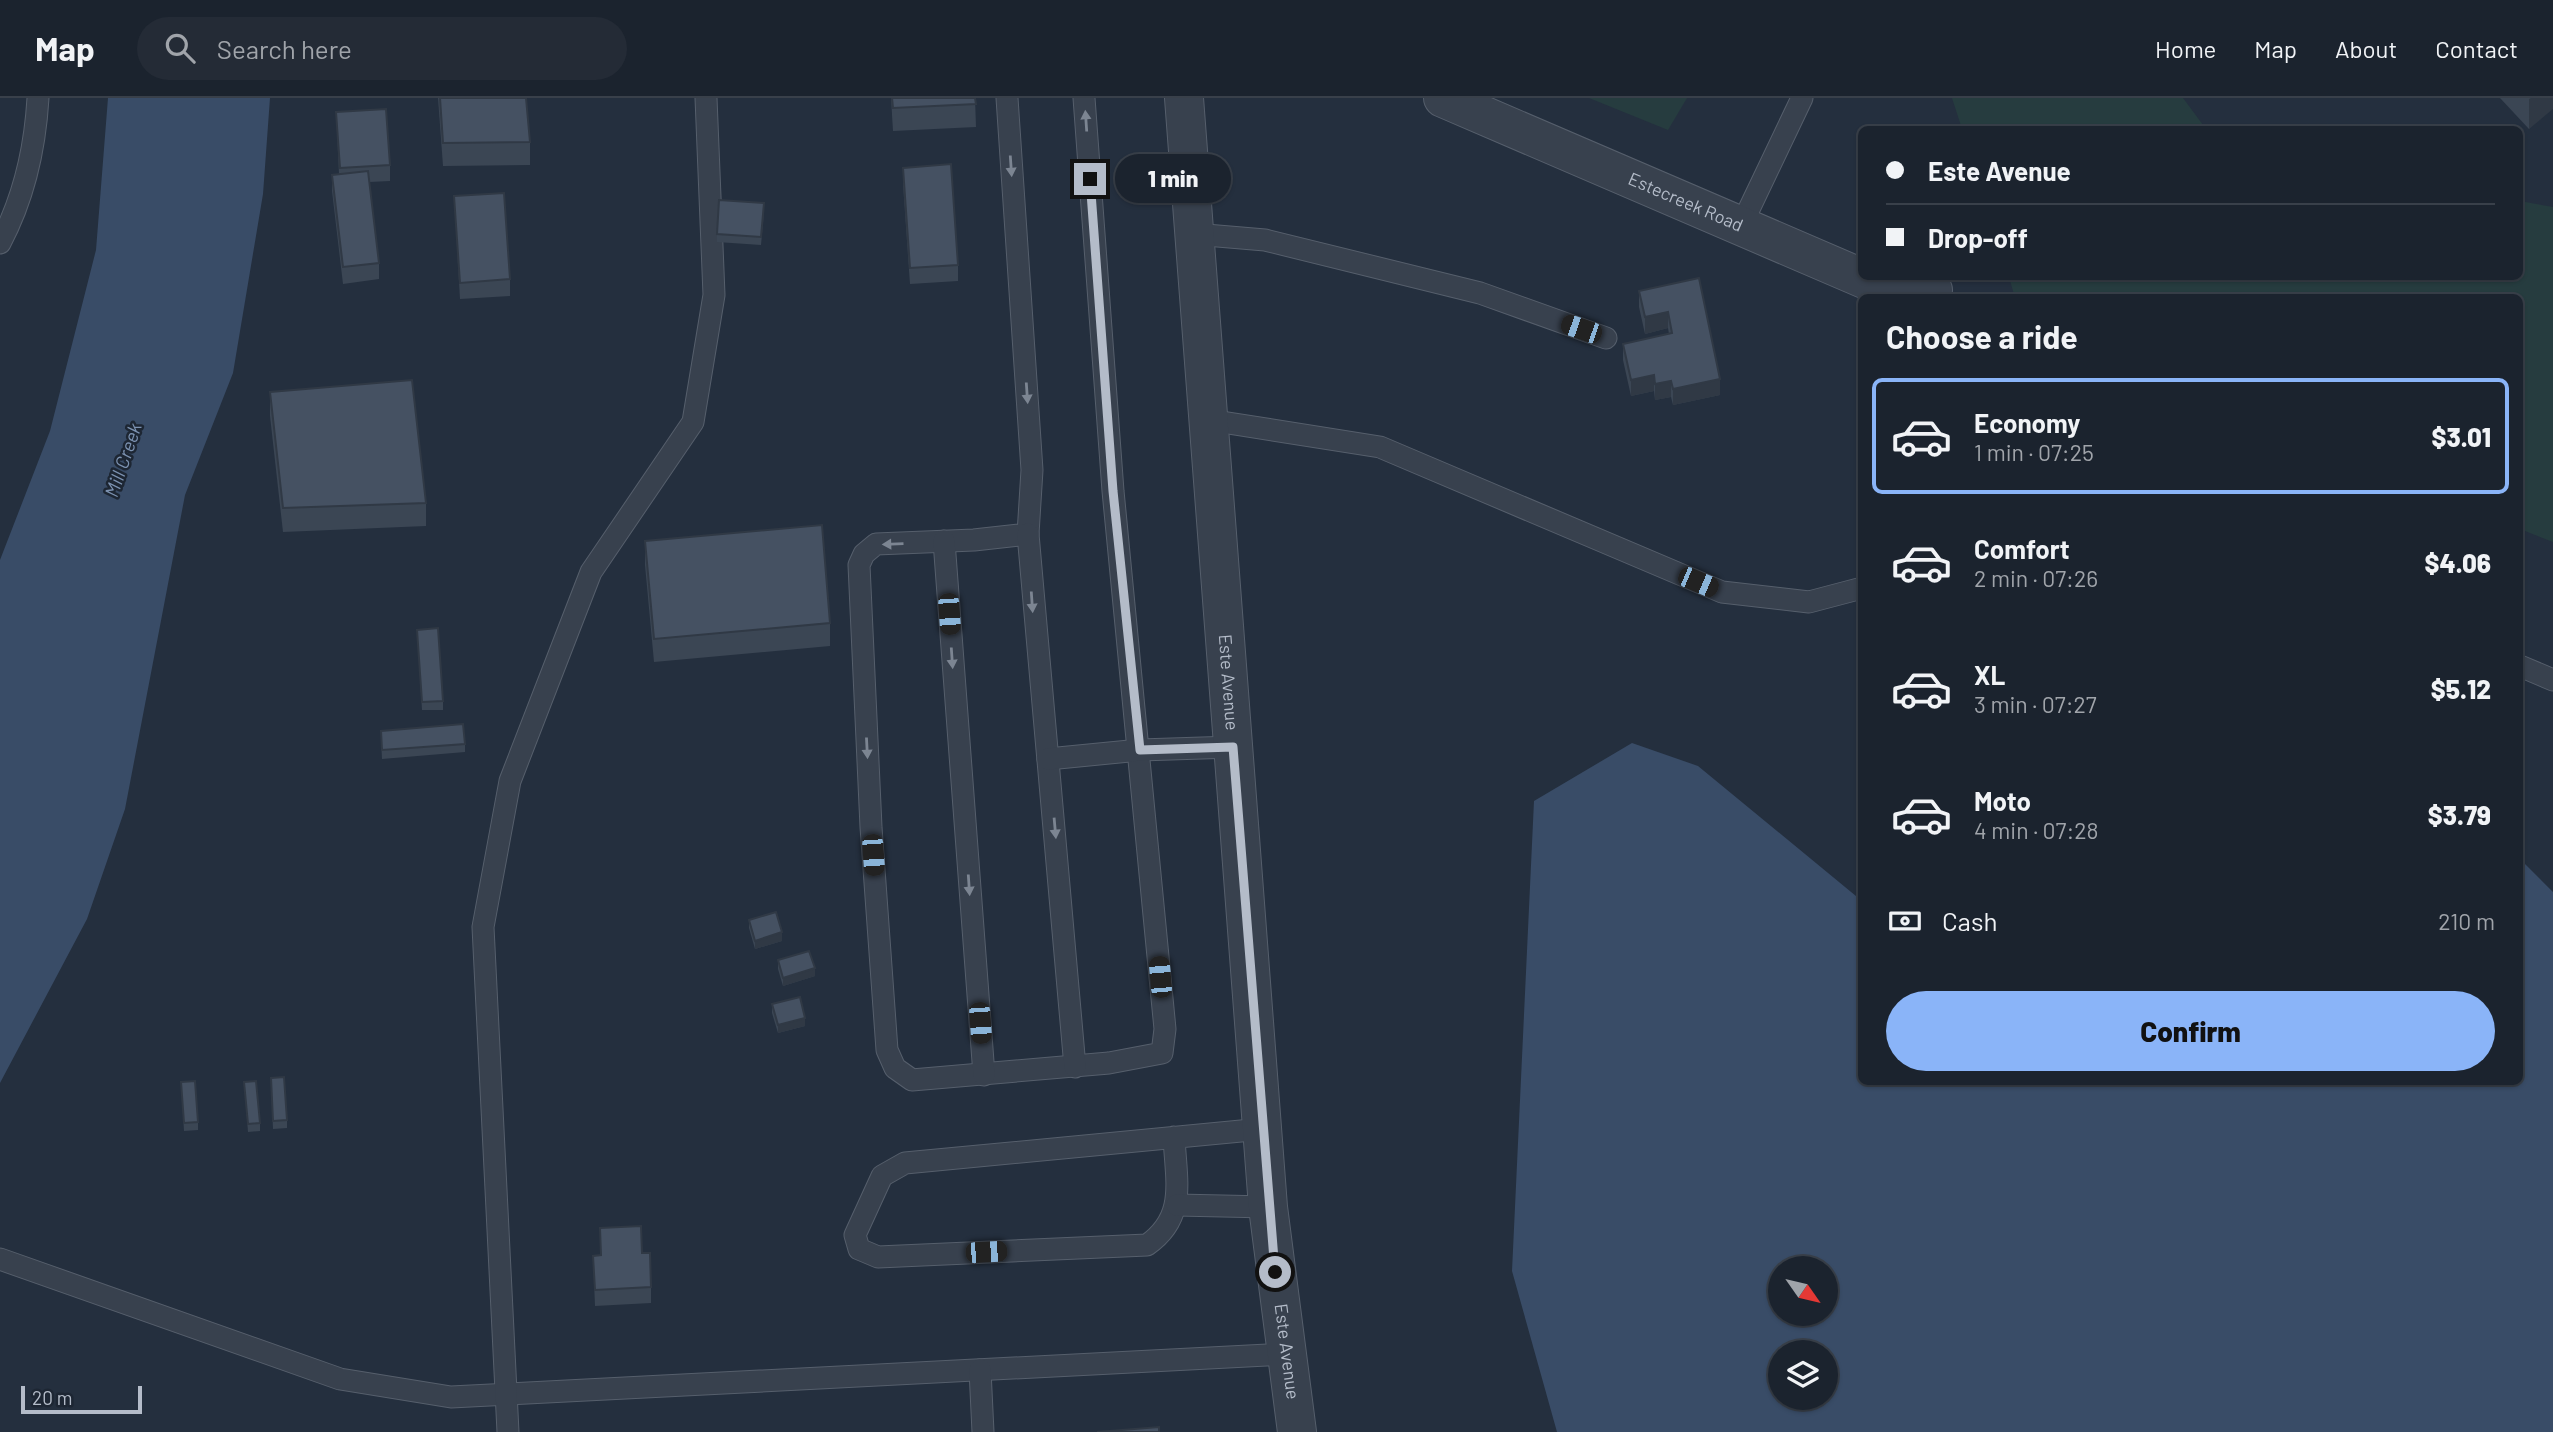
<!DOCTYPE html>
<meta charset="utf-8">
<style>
body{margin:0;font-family:Barlow,sans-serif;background:#242b36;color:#f1f3f6;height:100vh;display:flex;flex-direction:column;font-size:26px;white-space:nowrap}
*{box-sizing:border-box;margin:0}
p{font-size:23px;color:#a0a4aa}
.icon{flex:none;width:38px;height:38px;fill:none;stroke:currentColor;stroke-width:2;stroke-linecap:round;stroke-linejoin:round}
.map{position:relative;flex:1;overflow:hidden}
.sheet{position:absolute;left:1858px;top:196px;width:665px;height:791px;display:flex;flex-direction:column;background:#1b232e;border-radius:10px;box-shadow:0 2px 5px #0004,0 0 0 2px #39404a}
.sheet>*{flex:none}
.hud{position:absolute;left:1858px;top:28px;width:665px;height:154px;border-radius:10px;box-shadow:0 2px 5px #0004,0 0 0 2px #39404a;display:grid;align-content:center;height:154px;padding:0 28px;background:#1b232e}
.needle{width:46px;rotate:124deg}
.fabs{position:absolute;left:1768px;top:1158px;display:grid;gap:14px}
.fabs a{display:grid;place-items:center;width:70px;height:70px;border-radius:50%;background:#1b232e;box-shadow:0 2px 5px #0004,0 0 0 2px #39404a;font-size:35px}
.scale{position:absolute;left:21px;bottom:18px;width:121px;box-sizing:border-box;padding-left:7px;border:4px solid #b4bcc9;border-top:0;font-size:19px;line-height:24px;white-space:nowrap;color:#b4bcc9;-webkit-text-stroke:5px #1d2633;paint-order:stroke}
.end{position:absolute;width:32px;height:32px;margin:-16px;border:9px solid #b4bcc9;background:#111;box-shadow:0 0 0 4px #111}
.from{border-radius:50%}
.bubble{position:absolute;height:49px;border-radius:24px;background:#1b232e;box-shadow:0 2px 5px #0004,0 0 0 2px #39404a;font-size:23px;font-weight:800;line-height:49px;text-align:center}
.car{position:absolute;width:21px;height:42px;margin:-21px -10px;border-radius:9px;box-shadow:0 0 5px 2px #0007;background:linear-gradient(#222 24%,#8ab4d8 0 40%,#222 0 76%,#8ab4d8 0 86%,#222 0)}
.hud b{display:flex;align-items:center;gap:24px;height:66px;font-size:26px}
.hud b+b{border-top:2px solid #39404a}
.hud i{width:18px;height:18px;background:#f1f3f6}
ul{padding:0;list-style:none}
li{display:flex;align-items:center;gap:21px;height:116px;margin:0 14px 10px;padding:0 14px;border:4px solid transparent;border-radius:10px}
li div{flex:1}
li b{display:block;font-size:26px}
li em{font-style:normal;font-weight:800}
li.selected{border-color:#8ab4f8}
li>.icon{width:63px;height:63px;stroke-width:1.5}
h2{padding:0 28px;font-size:32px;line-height:84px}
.pay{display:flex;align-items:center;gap:18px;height:77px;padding:0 28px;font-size:26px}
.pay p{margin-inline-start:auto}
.cta{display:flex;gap:14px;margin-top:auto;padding:14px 28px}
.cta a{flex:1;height:80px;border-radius:42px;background:#8ab4f8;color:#111;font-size:28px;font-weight:800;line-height:80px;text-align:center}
header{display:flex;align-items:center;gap:42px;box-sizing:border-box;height:98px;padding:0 35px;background:#1b232e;border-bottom:2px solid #39404a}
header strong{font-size:33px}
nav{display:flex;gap:38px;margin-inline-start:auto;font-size:24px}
.search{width:490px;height:63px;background:#242b36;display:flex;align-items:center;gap:18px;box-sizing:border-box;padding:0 24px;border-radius:38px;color:#a0a4aa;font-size:26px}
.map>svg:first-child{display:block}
</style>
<header>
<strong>Map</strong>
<div class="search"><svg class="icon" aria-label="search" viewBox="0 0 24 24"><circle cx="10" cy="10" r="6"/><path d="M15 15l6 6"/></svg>Search here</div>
<nav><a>Home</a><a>Map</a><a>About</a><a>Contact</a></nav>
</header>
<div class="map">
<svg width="2553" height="1334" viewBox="0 0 2553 1334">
<rect width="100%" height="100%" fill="#242f3e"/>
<g fill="#263c3f">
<polygon points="1589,0 1687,0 1668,32"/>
<polygon points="1952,0 2183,0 2206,31 1962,31"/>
<polygon points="2520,103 2553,109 2553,444 2520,431 2520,200 2015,200 2009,179 2520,178"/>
</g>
<g fill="#394c67" fill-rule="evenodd">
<polygon points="108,0 270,0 263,96 233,275 185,397 125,711 87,821 0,985 0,462 50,333 96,152"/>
<path d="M1632 645 1698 668 1862 803V984H2520V761L2553 794V1334H1557L1512 1173 1534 703ZM1780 1171H1825V1216H1780ZM1780 1255H1825V1300H1780Z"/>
</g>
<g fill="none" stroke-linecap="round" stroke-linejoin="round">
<defs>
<g id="service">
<polyline points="1007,0 1032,372 1028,436 974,442 876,446 864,456 859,467 871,729 887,952 895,970 912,982 1109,965 1162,955 1165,931 1113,393 1084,0"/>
<polyline points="1740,130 1802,0"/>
<polyline points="1194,136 1265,142 1480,195 1606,240"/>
<path d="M0 145C24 100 35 51 38 0"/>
<polyline points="1209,322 1380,349 1722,494 1809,504 1862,490"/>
<polyline points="1028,436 1075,969"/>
<polyline points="944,443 984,977"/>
<polyline points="2520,568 2553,582"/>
<polyline points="1048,661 1140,652 1233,649"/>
<path d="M1174 1039C1176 1083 1187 1119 1147 1147L878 1159 859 1151 855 1137 882 1078 905 1065 1262 1031"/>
<polyline points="1177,1107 1268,1109"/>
<polyline points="0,1161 340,1281 451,1299 1286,1256"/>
<polyline points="980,1272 983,1334"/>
<polyline points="508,1334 483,829 510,683 591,474 693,324 714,197 706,0"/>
</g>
<g id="minor">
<path id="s1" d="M1443 0 1871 184 1933 192"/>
</g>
<g id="tertiary">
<path id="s2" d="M1184 0 1268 1109 1297 1334"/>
</g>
</defs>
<use href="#service" stroke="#565f6c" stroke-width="23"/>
<use href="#minor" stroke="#565f6c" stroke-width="40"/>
<use href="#tertiary" stroke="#565f6c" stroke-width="40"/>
<use href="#service" stroke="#38414e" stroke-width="21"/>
<use href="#minor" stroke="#38414e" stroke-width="38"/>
<use href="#tertiary" stroke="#38414e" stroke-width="38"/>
</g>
<g fill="#3b4654">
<polygon points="438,0 526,0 530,44 530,67 443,68"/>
<polygon points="891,0 975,0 976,29 893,33"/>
<polygon points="2500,0 2553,0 2529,31"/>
<polygon points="336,14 390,67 390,83 369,84 379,165 379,181 343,186 332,93 332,77 339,76"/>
<polygon points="903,70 958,167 958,183 910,186 903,86"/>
<polygon points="454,98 510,181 510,198 460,201"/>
<polygon points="764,114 761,147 717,144 717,136"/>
<polygon points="1699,180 1720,297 1673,307 1671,299 1655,302 1654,293 1631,298 1623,262 1623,246 1669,236 1668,230 1645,236 1639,209 1639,193"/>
<polygon points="270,294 426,405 426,428 283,434 270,318"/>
<polygon points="645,443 830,525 830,548 654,564 645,467"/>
<polygon points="417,532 443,603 443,612 422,612"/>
<polygon points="381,641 465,646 465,654 382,661"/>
<polygon points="749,822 782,843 755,851 749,830"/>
<polygon points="778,862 815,878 783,888 778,871"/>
<polygon points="772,906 805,928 778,935 772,915"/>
<polygon points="181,984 198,1024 198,1032 184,1033"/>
<polygon points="244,984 260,1025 260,1033 248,1034"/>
<polygon points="271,988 287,1022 287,1030 273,1031"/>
<polygon points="600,1130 642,1155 651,1189 651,1205 595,1208 593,1158 600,1157"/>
</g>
<g fill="#303945">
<polygon points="2531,0 2553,0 2553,11 2529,31 2529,1"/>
<polygon points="1668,214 1668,230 1645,236 1645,219"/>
<polygon points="1654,277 1654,293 1631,298 1631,282"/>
<polygon points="1720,281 1720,297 1673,307 1673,291"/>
<polygon points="1671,283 1671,299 1655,302 1655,286"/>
<polygon points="782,834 782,843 755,851 755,843"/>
<polygon points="815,870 815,878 783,888 783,880"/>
<polygon points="805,920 805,928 778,935 778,927"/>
</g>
<g fill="#455162" stroke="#303945" stroke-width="2">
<polygon points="440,0 526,0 530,44 443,45"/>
<polygon points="892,0 975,0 976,6 893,10"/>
<polygon points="386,11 390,67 340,70 336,14"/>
<polygon points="951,66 958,167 910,170 903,70"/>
<polygon points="368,73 379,165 343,169 332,77"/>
<polygon points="504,95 510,181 460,185 454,98"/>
<polygon points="719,102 764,105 761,139 717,136"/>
<polygon points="1699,180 1720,281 1673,291 1671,283 1655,286 1654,277 1631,282 1623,246 1672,235 1668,214 1645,219 1639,193"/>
<polygon points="412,282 426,405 283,410 270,294"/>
<polygon points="822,427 830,525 654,541 645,443"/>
<polygon points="438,530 443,603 422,604 417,532"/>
<polygon points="463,626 465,646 382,652 381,633"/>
<polygon points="776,814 782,834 755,843 749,822"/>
<polygon points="809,853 815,870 783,880 778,862"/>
<polygon points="800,899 805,920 778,927 772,906"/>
<polygon points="284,979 287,1022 273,1023 271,980"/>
<polygon points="195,983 198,1024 184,1025 181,984"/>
<polygon points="256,983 260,1025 248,1026 244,984"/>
<polygon points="641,1128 642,1155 650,1155 651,1189 595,1192 593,1158 601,1157 600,1130"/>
<polygon points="1159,1329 1159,1334 1097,1334"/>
</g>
<defs><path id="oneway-solid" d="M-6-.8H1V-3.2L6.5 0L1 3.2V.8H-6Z" transform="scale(1.75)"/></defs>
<g fill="#7c8592">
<use href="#oneway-solid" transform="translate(1086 23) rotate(-94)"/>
<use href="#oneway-solid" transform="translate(1011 68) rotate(86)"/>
<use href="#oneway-solid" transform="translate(1027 295) rotate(86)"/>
<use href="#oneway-solid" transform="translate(893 446) rotate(178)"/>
<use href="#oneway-solid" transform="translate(1032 504) rotate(86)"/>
<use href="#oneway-solid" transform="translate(952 560) rotate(86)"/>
<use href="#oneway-solid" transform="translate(867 650) rotate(87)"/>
<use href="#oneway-solid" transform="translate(1055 730) rotate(85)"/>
<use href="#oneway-solid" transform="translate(969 787) rotate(86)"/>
</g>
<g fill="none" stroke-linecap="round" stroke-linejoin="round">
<polyline stroke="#b4bcc9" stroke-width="9" points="1090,81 1113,393 1140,652 1233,649 1275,1174"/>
</g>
<g text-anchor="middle" stroke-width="5" stroke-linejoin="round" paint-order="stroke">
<g font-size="18" fill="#b4bcc9" stroke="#1d2633">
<text dy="6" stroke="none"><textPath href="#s1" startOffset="264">Estecreek Road</textPath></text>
<text dy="6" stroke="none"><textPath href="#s2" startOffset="586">Este Avenue</textPath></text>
<text dy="6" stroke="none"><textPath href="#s2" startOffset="1258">Este Avenue</textPath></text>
</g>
<g font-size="19" font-style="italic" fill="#7c92b1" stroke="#1d2633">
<text transform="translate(123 362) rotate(-71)" y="7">Mill Creek</text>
</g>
</g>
</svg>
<div class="fabs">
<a><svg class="needle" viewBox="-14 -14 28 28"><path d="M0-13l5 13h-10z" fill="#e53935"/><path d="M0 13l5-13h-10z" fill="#a0a4aa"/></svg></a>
<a><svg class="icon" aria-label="layers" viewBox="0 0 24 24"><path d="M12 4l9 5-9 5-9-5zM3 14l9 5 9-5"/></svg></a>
</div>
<div class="scale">20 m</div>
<i class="end from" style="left:1275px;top:1174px"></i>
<i class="end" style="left:1090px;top:81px"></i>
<div class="bubble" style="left:1115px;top:56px;width:116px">1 min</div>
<i class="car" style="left:1581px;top:231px;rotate:289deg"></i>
<i class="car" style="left:1698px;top:484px;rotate:113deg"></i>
<i class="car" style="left:949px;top:516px;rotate:176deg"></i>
<i class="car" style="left:873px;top:757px;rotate:176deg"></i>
<i class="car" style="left:1160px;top:879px;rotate:355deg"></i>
<i class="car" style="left:980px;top:925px;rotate:176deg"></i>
<i class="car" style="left:986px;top:1154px;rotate:87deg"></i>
<div class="hud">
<b><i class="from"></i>Este Avenue</b>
<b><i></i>Drop-off</b>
</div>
<section class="sheet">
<h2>Choose a ride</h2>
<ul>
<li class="selected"><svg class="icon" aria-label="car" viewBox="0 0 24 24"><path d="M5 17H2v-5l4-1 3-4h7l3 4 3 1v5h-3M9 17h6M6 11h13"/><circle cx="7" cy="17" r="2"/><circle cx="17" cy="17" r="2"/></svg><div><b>Economy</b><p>1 min · 07:25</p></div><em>$3.01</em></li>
<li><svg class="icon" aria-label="car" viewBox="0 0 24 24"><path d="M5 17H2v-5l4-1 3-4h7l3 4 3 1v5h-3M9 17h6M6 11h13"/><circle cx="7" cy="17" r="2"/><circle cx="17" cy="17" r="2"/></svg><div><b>Comfort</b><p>2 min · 07:26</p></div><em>$4.06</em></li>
<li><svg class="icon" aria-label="car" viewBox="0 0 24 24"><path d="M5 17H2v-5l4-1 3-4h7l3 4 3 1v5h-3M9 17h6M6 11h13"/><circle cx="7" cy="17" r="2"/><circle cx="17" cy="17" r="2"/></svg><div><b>XL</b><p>3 min · 07:27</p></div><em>$5.12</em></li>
<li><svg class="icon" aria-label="car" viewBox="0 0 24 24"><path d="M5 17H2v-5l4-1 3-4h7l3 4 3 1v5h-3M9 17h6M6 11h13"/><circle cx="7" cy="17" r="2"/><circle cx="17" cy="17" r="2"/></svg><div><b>Moto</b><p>4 min · 07:28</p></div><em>$3.79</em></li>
</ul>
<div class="pay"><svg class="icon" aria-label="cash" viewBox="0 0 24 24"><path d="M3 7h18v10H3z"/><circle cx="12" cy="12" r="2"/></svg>Cash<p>210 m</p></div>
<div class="cta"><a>Confirm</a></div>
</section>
</div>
